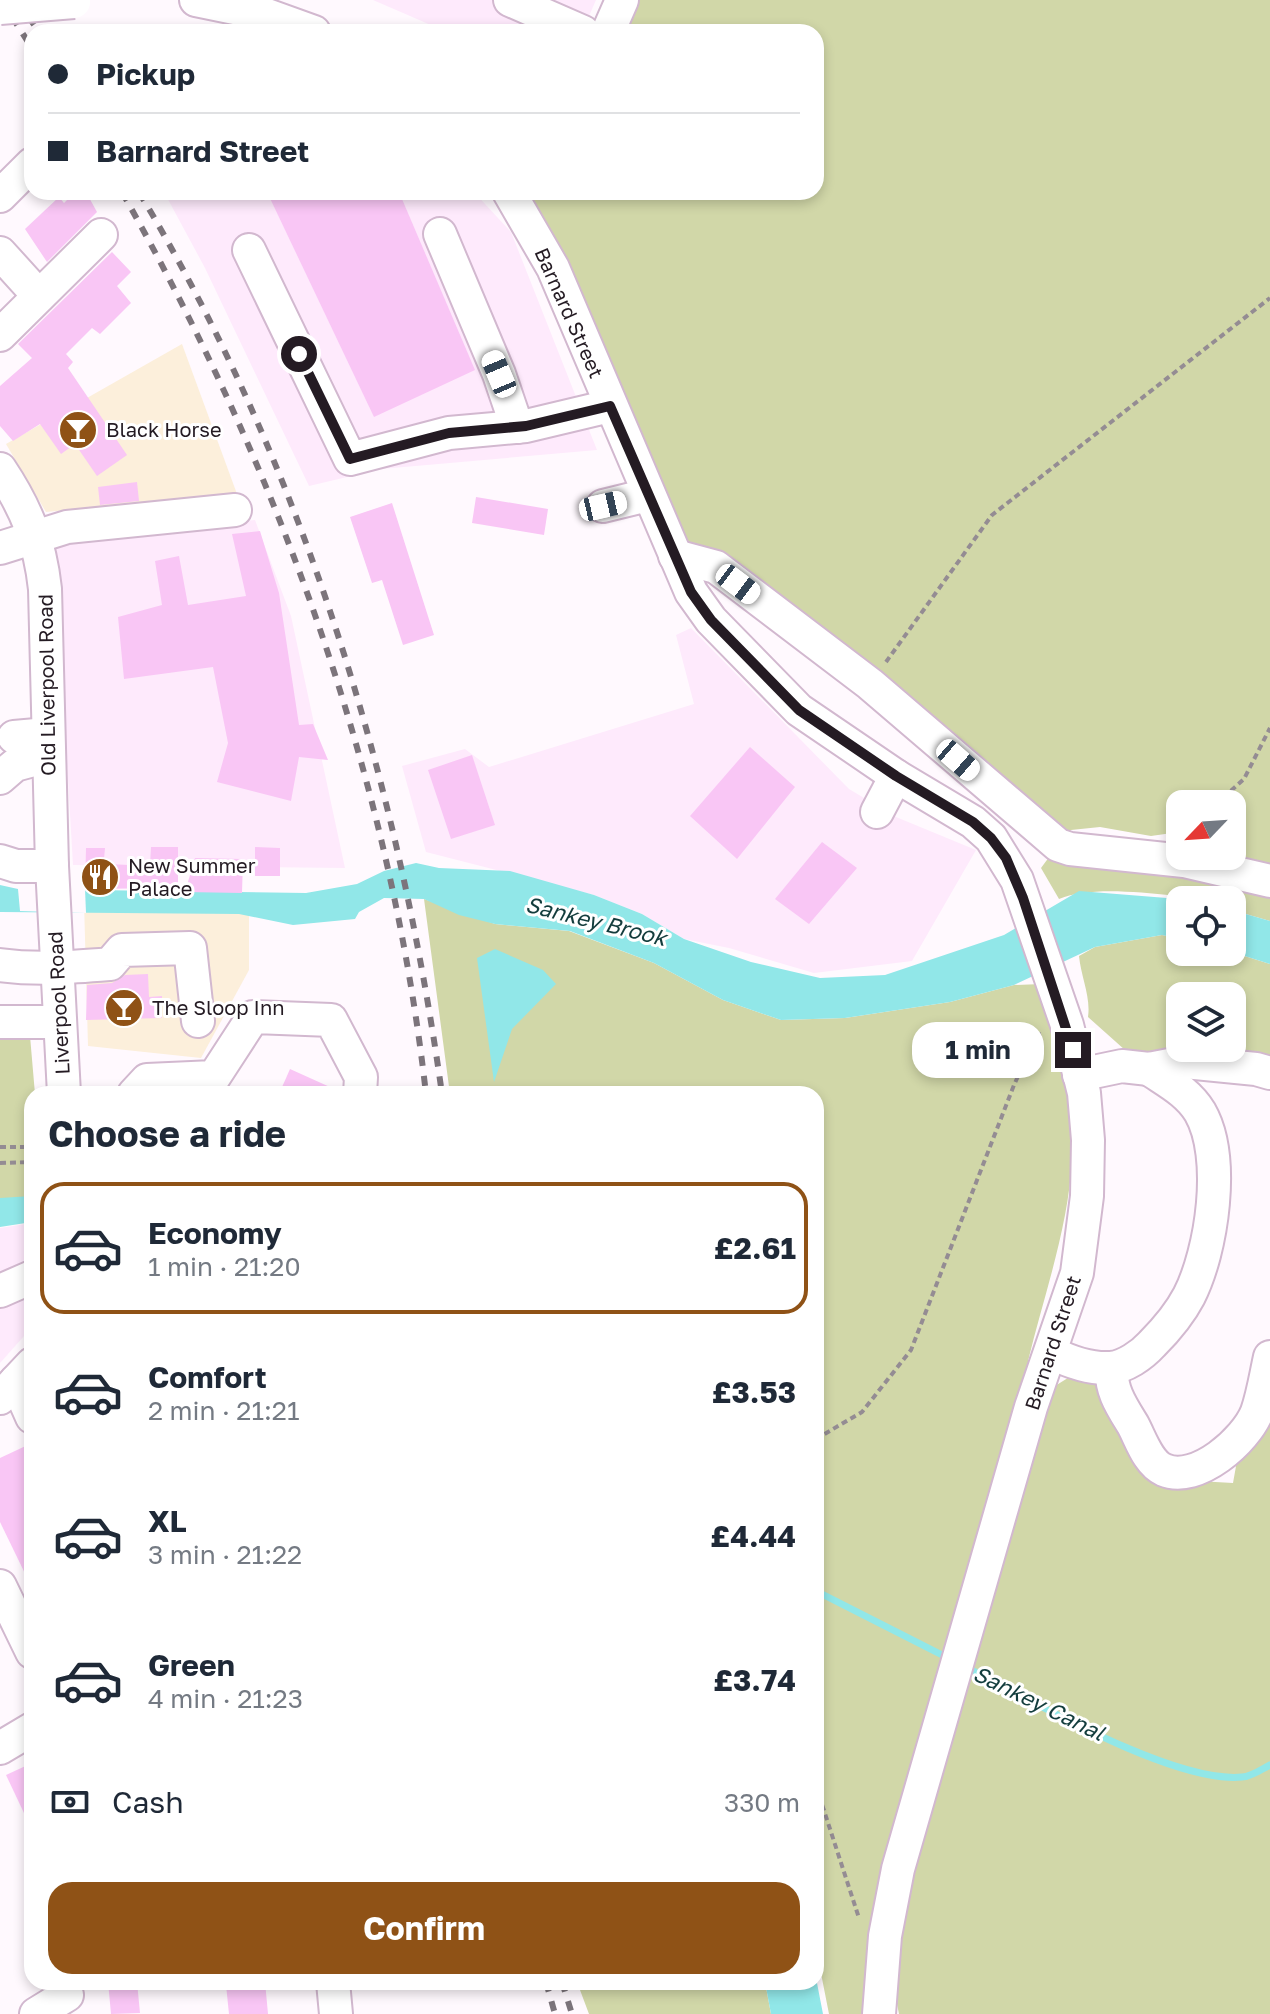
<!DOCTYPE html>
<meta charset="utf-8">
<style>
body{margin:0;font-family:"Golos Text",sans-serif;background:#f2f2f3;color:#1f2937;height:100vh;display:flex;flex-direction:column;font-size:30px;white-space:nowrap}
*{box-sizing:border-box;margin:0}
p{font-size:26px;color:#747a83}
.icon{flex:none;width:44px;height:44px;fill:none;stroke:currentColor;stroke-width:2;stroke-linecap:round;stroke-linejoin:round}
.map{position:relative;flex:1;overflow:hidden}
.sheet{position:absolute;left:24px;top:1086px;width:800px;height:904px;display:flex;flex-direction:column;background:#fff;border-radius:24px;box-shadow:0 4px 12px #0003}
.sheet>*{flex:none}
.guide{position:absolute;left:24px;top:24px;width:800px;height:176px;border-radius:24px;box-shadow:0 4px 12px #0003;display:grid;align-content:center;height:176px;padding:0 24px;background:#fff}
.needle{width:52px;rotate:245deg}
.buttons{position:absolute;left:1166px;top:790px;display:grid;gap:16px}
.buttons a{display:grid;place-items:center;width:80px;height:80px;border-radius:16px;background:#fff;box-shadow:0 4px 12px #0003;font-size:40px}
.end{position:absolute;width:36px;height:36px;margin:-18px;border:10px solid #241b23;background:#fff;box-shadow:0 0 0 4px #fff}
.from{border-radius:50%}
.bubble{position:absolute;height:56px;border-radius:24px;background:#fff;box-shadow:0 4px 12px #0003;font-size:26px;font-weight:700;line-height:56px;text-align:center}
.car{position:absolute;width:24px;height:48px;margin:-24px -12px;border-radius:10px;box-shadow:0 0 6px 2px #0007;background:linear-gradient(#fff 24%,#345 0 40%,#fff 0 76%,#345 0 86%,#fff 0)}
.guide b{display:flex;align-items:center;gap:28px;height:76px;font-size:30px}
.guide b+b{border-top:2px solid #e0e1e3}
.guide i{width:20px;height:20px;background:#1f2937}
ul{padding:0;list-style:none}
li{display:flex;align-items:center;gap:24px;height:132px;margin:0 16px 12px;padding:0 8px;border:4px solid transparent;border-radius:24px}
li div{flex:1}
li b{display:block;font-size:30px}
li em{font-style:normal;font-weight:700}
li.current{border-color:#8f5216}
li>.icon{width:72px;height:72px;stroke-width:1.5}
h2{padding:0 24px;font-size:36px;line-height:96px}
.pay{display:flex;align-items:center;gap:20px;height:88px;padding:0 24px;font-size:30px}
.pay p{margin-inline-start:auto}
.action{display:flex;gap:16px;margin-top:auto;padding:16px 24px}
.action a{flex:1;height:92px;border-radius:24px;background:#8f5216;color:#fff;font-size:32px;font-weight:700;line-height:92px;text-align:center}
.map>svg:first-child{display:block}
</style>
<div class="map">
<svg width="1270" height="2014" viewBox="0 0 1270 2014">
<rect width="100%" height="100%" fill="#fff9fe"/>
<g fill="#fcefdb">
<polygon points="182,344 237,494 46,512 6,444"/>
<polygon points="84,902 249,911 249,970 201,1058 88,1046"/>
</g>
<g fill="#feeafc">
<polygon points="373,0 596,0 582,32 447,32"/>
<polygon points="164,192 474,192 511,232 597,450 381,469 309,486 205,268"/>
<polygon points="255,520 291,616 345,868 73,865 54,540"/>
<polygon points="691,628 849,789 896,817 976,850 912,961 814,973 729,948 684,939 642,914 594,895 426,852 402,766 465,749 489,767 694,704 676,635"/>
<polygon points="32,1223 32,1327 0,1363 0,1228"/>
</g>
<g fill="#d1d7a8" fill-rule="evenodd">
<polygon points="621,0 1270,0 1270,876 1232,856 1232,804 1180,804 1180,841 1179,832 1151,836 1100,827 1071,830 1064,838 675,556 509,192 816,192 816,32 608,32"/>
<path d="M1058 845 1270 881V921L1232 910V900C1182 900 1103 881 1059 899L1041 868Z"/>
<path d="M424 899 495 924 569 931 654 963 723 1000 781 1020 845 1018 950 1002 1014 985 1042 984C1056 1039 1076 1100 1072 1158 1069 1226 1044 1295 1028 1361L1055 1386 1087 1366 1125 1434 1162 1479 1233 1483 1240 1444 1270 1426V2014H899L896 1999 879 2006V2014H829L816 1948V1094H450Z"/>
<path d="M1162 935 1180 939V952H1232L1270 964V1058L1141 1053 1125 1050 1088 1017C1091 997 1081 977 1079 956L1095 947ZM1180 996H1232V1048H1180Z"/>
<polygon points="0,1036 30,1036 35,1094 32,1094 32,1215 0,1221"/>
<polygon points="577,1982 765,1982 771,2014 589,2014"/>
</g>
<g fill="#91e7e8">
<polygon points="416,863 439,868 510,871 594,895 642,914 684,939 751,962 820,978 885,975 1004,935 1079,891 1192,900 1180,900 1180,939 1162,935 1095,947 1014,985 950,1002 845,1018 781,1020 723,1000 654,963 570,931 495,924 459,915 424,899 384,898 359,912 355,919 293,925 239,914 0,912 0,885 18,889 306,893 357,884 384,871"/>
<polygon points="1232,910 1270,921 1270,964 1232,952"/>
<polygon points="495,949 543,970 556,984 512,1029 494,1082 477,958"/>
<polygon points="32,1196 32,1222 0,1227 0,1198"/>
<polygon points="816,1978 823,2014 771,2014 765,1982 816,1982"/>
</g>
<polygon fill="#fff9fe" points="18,889 85,889 86,913 20,911"/>
<g fill="none" stroke-linecap="round" stroke-linejoin="round">
<g stroke="#91e7e8" stroke-width="7">
<polyline points="816,1591 950,1659"/>
<path d="M964 1666C1029 1699 1173 1784 1242 1777 1251 1777 1262 1769 1270 1765"/>
</g>
</g>
<g fill="#f9c6f5">
<polygon points="75,192 86,192 97,212 47,262 25,229 59,197 64,203"/>
<polygon points="267,192 399,192 475,370 374,417"/>
<polygon points="112,252 131,272 117,286 131,303 100,334 92,328 66,354 73,362 68,368 127,455 97,476 75,444 61,454 40,424 13,441 0,426 0,386 32,358 18,344"/>
<polygon points="137,482 139,501 100,505 98,487"/>
<polygon points="476,497 548,509 544,535 472,523"/>
<polygon points="392,503 434,635 403,645 382,580 372,583 350,517"/>
<polygon points="260,531 279,593 299,725 313,724 328,760 299,757 291,801 217,782 228,743 213,667 124,679 118,617 162,605 155,561 179,556 188,605 246,596 232,534"/>
<polygon points="750,747 795,787 737,859 690,816"/>
<polygon points="472,755 495,825 451,839 428,770"/>
<polygon points="822,842 857,868 809,924 775,899"/>
<polygon points="151,847 178,847 178,888 85,889 86,848 105,848 104,859 108,859 108,864 150,866"/>
<polygon points="255,847 280,848 280,876 255,876"/>
<polygon points="195,858 243,859 242,893 185,892"/>
<polygon points="148,974 149,997 162,996 162,1018 86,1020 87,985 112,983 125,975"/>
<polygon points="290,1069 341,1092 341,1094 279,1094"/>
<polygon points="32,1443 32,1588 0,1522 0,1458"/>
<polygon points="32,1763 32,1830 6,1775"/>
<polygon points="108,1982 137,1982 140,2013 111,2014"/>
<polygon points="265,1982 268,2014 229,2014 226,1985"/>
</g>
<g fill="none" stroke-linecap="round" stroke-linejoin="round">
<defs>
<g id="minor">
<polyline points="196,0 264,14 314,32"/>
<polyline points="510,0 583,32"/>
<polyline points="608,32 622,0"/>
<polyline points="509,192 553,268 691,592 711,620 799,710 896,776 973,822 991,838 1017,880 1067,1025 1084,1093 1088,1140 1087,1196 1077,1273 1031,1407 898,1869 885,1936 879,2014"/>
<polyline points="0,196 32,164"/>
<polyline points="440,234 499,374 517,427"/>
<polyline points="249,250 350,459 449,433 526,426 610,406"/>
<polyline points="0,253 39,296"/>
<polyline points="0,335 101,235"/>
<path d="M0 469C26 508 40 542 45 589L52 866 64 1094"/>
<polyline points="603,506 648,495"/>
<polyline points="0,548 67,527 235,510"/>
<polyline points="675,556 716,567 870,684 1058,845 1070,849 1184,861 1270,881"/>
<polyline points="14,737 48,734"/>
<polyline points="0,778 15,765 48,756"/>
<polyline points="877,812 896,776"/>
<polyline points="0,861 16,866 52,866"/>
<path d="M0 965C37 970 73 967 110 964L122 950 190 948 198 1021"/>
<polyline points="0,1022 59,1022"/>
<polyline points="1079,1075 1122,1066 1149,1069 1185,1062 1256,1069 1270,1073"/>
<polyline points="134,1094 147,1080 214,1077 253,1017 331,1020 361,1077 360,1094"/>
<polyline points="0,1291 32,1277"/>
<path d="M1052 1353C1070 1362 1090 1369 1110 1368 1125 1367 1142 1355 1152 1344 1166 1330 1179 1315 1189 1296 1212 1251 1226 1157 1200 1112 1188 1092 1168 1082 1149 1069"/>
<path d="M1112 1368C1110 1390 1122 1407 1133 1425 1141 1440 1148 1463 1164 1470 1197 1484 1246 1440 1257 1412 1263 1395 1266 1375 1270 1357"/>
<polyline points="16,1381 32,1417"/>
<polyline points="0,1398 32,1364"/>
<polyline points="0,1586 32,1652"/>
<polyline points="0,1748 32,1729"/>
<polyline points="333,1982 336,2014"/>
<polyline points="36,2014 67,1995"/>
</g>
</defs>
<use href="#minor" stroke="#d2b8cf" stroke-width="36"/>
<g stroke="#948c93" stroke-width="4" stroke-dasharray="6 4" stroke-linecap="butt">
<polyline points="886,662 992,515 1270,298"/>
<polyline points="1216,804 1244,779 1270,728"/>
<polyline points="0,1147 32,1147"/>
<polyline points="0,1163 32,1162"/>
<polyline points="816,1439 862,1412 911,1350 1014,1085 1037,1035 1041,1034"/>
<polyline points="816,1786 859,1918"/>
</g>
<use href="#minor" stroke="#fff" stroke-width="32"/>
<g stroke="#7c747b" stroke-width="6" stroke-dasharray="10 10" stroke-linecap="butt">
<polyline points="1,0 32,48"/>
<polyline points="17,0 39,32"/>
<path d="M122 192C279 470 390 775 426 1094"/>
<path d="M139 192C303 466 398 779 442 1094"/>
<polyline points="546,1982 555,2014"/>
<polyline points="562,1982 572,2014"/>
</g>
<defs>
<polyline id="minor-bridge" points="0,8 74,2"/>
</defs>
<use href="#minor-bridge" stroke="#d2b8cf" stroke-width="36" stroke-linecap="butt"/>
<use href="#minor-bridge" stroke="#fff" stroke-width="32"/>
</g>
<g fill="none" stroke-linecap="round" stroke-linejoin="round">
<polyline stroke="#241b23" stroke-width="10" points="299,354 350,459 449,433 526,426 610,406 691,592 711,620 799,710 896,776 973,822 991,838 1006,858 1023,898 1073,1050"/>
</g>
<defs>
<symbol id="bar-disc" viewBox="-11 -11 22 22"><circle r="9.5" fill="#8f5216" stroke="#fff"/><path d="M-6-5H6L.8 .8V4.5H3.5V6h-7V4.5H-.8V.8Z" fill="#fff"/></symbol>
<symbol id="restaurant-disc" viewBox="-11 -11 22 22"><circle r="9.5" fill="#8f5216" stroke="#fff"/><path d="M-5-6h1v4h1v-4h1v4h1v-4h1v5L-1.5 .5V6h-2V.5L-5-1ZM5-6V6H3V1.5H1.5Q1.5-4 5-6Z" fill="#fff"/></symbol>
</defs>
<g fill-rule="evenodd">
<use href="#bar-disc" x="56" y="408" width="44" height="44"/>
<use href="#restaurant-disc" x="78" y="855" width="44" height="44"/>
<use href="#bar-disc" x="102" y="986" width="44" height="44"/>
</g>
<g text-anchor="middle" stroke-width="6" stroke-linejoin="round" paint-order="stroke">
<g font-size="20" fill="#241b23" stroke="#fff">
<text transform="translate(569 313) rotate(66)" y="7">Barnard Street</text>
<text transform="translate(47 685) rotate(-91)" y="7">Old Liverpool Road</text>
<text transform="translate(59 1003) rotate(-93)" y="7">Liverpool Road</text>
<text transform="translate(1053 1343) rotate(-72)" y="7">Barnard Street</text>
</g>
<g font-size="20" fill="#241b23" stroke="#fff" text-anchor="start">
<text x="106" y="437">Black Horse</text>
<text x="128" y="873">New Summer<tspan x="128" dy="23">Palace</tspan></text>
<text x="152" y="1015">The Sloop Inn</text>
</g>
<g font-size="22" font-style="italic" fill="#133d3d" stroke="#fff">
<text transform="translate(596 921) rotate(14)" y="8">Sankey Brook</text>
<text transform="translate(1039 1703) rotate(26)" y="8">Sankey Canal</text>
</g>
</g>
</svg>
<div class="buttons">
<a><svg class="needle" viewBox="-14 -14 28 28"><path d="M0-13l5 13h-10z" fill="#e53935"/><path d="M0 13l5-13h-10z" fill="#747a83"/></svg></a>
<a><svg class="icon" aria-label="locate" viewBox="0 0 24 24"><circle cx="12" cy="12" r="6"/><path d="M12 2v4M12 18v4M2 12h4M18 12h4"/></svg></a>
<a><svg class="icon" aria-label="layers" viewBox="0 0 24 24"><path d="M12 4l9 5-9 5-9-5zM3 14l9 5 9-5"/></svg></a>
</div>
<i class="end from" style="left:299px;top:354px"></i>
<i class="end" style="left:1073px;top:1050px"></i>
<div class="bubble" style="left:912px;top:1022px;width:132px">1 min</div>
<i class="car" style="left:499px;top:374px;rotate:337deg"></i>
<i class="car" style="left:603px;top:506px;rotate:77deg"></i>
<i class="car" style="left:738px;top:584px;rotate:127deg"></i>
<i class="car" style="left:958px;top:760px;rotate:131deg"></i>
<div class="guide">
<b><i class="from"></i>Pickup</b>
<b><i></i>Barnard Street</b>
</div>
<section class="sheet">
<h2>Choose a ride</h2>
<ul>
<li class="current"><svg class="icon" aria-label="car" viewBox="0 0 24 24"><path d="M5 17H2v-5l4-1 3-4h7l3 4 3 1v5h-3M9 17h6M6 11h13"/><circle cx="7" cy="17" r="2"/><circle cx="17" cy="17" r="2"/></svg><div><b>Economy</b><p>1 min · 21:20</p></div><em>£2.61</em></li>
<li><svg class="icon" aria-label="car" viewBox="0 0 24 24"><path d="M5 17H2v-5l4-1 3-4h7l3 4 3 1v5h-3M9 17h6M6 11h13"/><circle cx="7" cy="17" r="2"/><circle cx="17" cy="17" r="2"/></svg><div><b>Comfort</b><p>2 min · 21:21</p></div><em>£3.53</em></li>
<li><svg class="icon" aria-label="car" viewBox="0 0 24 24"><path d="M5 17H2v-5l4-1 3-4h7l3 4 3 1v5h-3M9 17h6M6 11h13"/><circle cx="7" cy="17" r="2"/><circle cx="17" cy="17" r="2"/></svg><div><b>XL</b><p>3 min · 21:22</p></div><em>£4.44</em></li>
<li><svg class="icon" aria-label="car" viewBox="0 0 24 24"><path d="M5 17H2v-5l4-1 3-4h7l3 4 3 1v5h-3M9 17h6M6 11h13"/><circle cx="7" cy="17" r="2"/><circle cx="17" cy="17" r="2"/></svg><div><b>Green</b><p>4 min · 21:23</p></div><em>£3.74</em></li>
</ul>
<div class="pay"><svg class="icon" aria-label="cash" viewBox="0 0 24 24"><path d="M3 7h18v10H3z"/><circle cx="12" cy="12" r="2"/></svg>Cash<p>330 m</p></div>
<div class="action"><a>Confirm</a></div>
</section>
</div>
